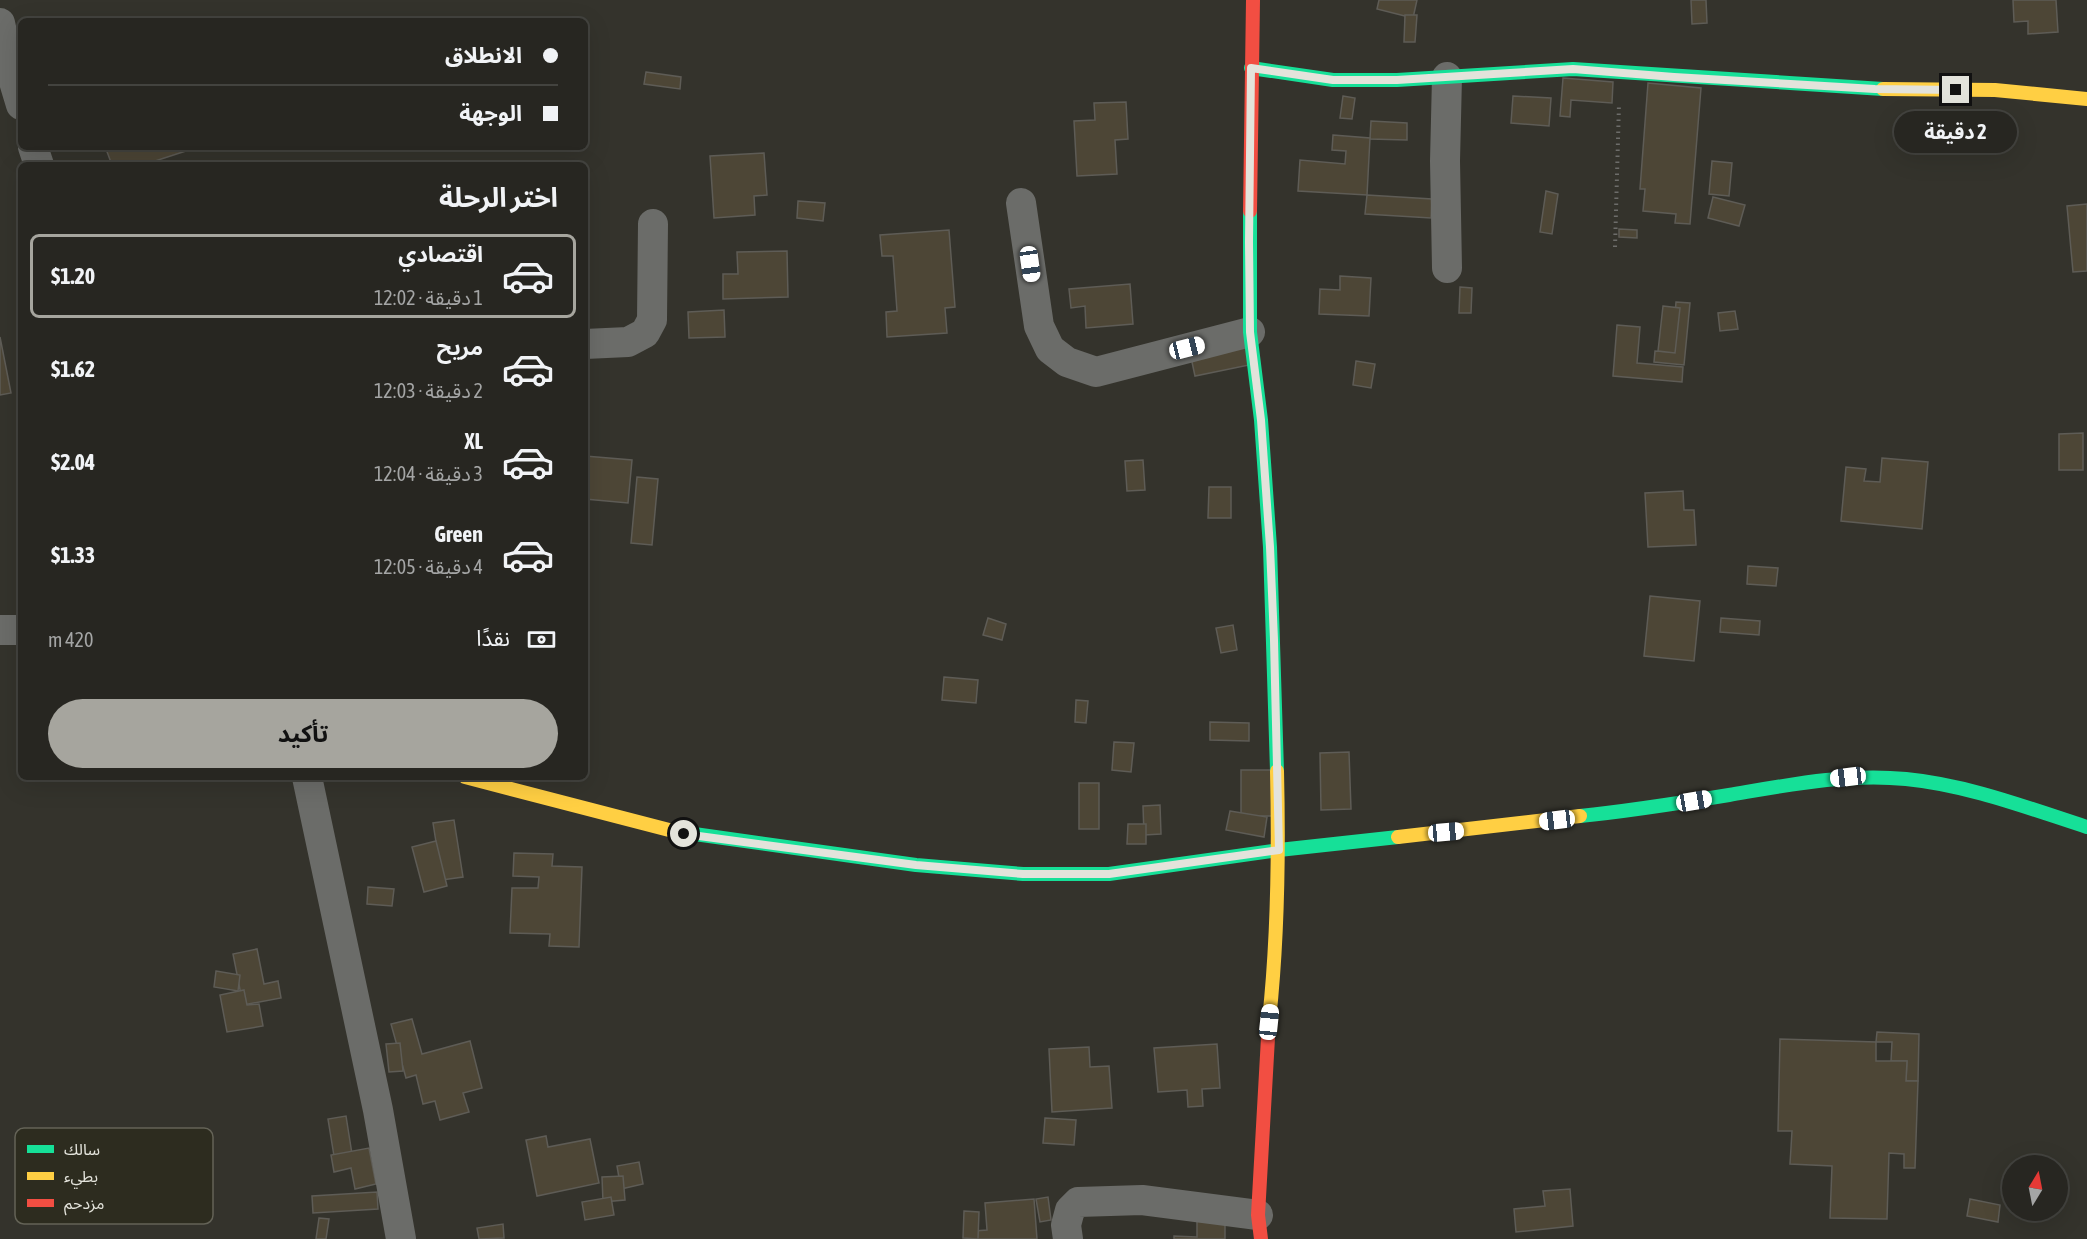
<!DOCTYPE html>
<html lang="ar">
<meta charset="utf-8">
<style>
body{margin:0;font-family:"Asap Condensed","Noto Sans Arabic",sans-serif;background:#33322e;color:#f1f3f6;direction:rtl;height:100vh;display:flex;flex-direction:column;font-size:22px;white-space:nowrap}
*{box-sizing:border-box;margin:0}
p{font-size:20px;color:#a4a5a5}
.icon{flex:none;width:33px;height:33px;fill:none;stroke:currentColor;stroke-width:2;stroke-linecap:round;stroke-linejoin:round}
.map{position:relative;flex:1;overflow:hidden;direction:ltr}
.details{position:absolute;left:18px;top:162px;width:570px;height:618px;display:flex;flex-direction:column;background:#272621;border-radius:9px;box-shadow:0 6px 24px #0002,0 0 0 2px #43433f;direction:rtl}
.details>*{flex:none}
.hud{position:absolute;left:18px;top:18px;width:570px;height:132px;border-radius:9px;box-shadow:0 6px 24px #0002,0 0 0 2px #43433f;direction:rtl;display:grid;align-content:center;height:132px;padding:0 30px;background:#272621}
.needle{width:39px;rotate:10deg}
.tools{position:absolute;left:2002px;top:1155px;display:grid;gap:12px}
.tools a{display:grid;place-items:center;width:66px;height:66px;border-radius:50%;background:#272621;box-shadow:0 6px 24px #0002,0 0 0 2px #43433f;font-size:30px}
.end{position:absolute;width:27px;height:27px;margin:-14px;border:8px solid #e3e3db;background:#111;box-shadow:0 0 0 3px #111}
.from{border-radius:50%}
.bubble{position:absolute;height:42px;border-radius:21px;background:#272621;box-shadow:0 6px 24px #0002,0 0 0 2px #43433f;font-size:20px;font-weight:700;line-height:42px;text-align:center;direction:rtl}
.car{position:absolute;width:18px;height:36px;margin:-18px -9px;border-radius:8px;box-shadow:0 0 4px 2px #0007;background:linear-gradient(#fff 24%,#345 0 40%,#fff 0 76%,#345 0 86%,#fff 0)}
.hud b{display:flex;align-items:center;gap:21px;height:57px;font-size:22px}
.hud b+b{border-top:2px solid #43433f}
.hud i{width:15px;height:15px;background:#f1f3f6}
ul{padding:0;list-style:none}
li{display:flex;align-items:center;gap:18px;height:84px;margin:0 12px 9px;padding:0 18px;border:3px solid transparent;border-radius:9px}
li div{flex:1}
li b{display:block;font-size:22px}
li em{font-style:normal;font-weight:700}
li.selected{border-color:#a6a59e}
li>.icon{width:54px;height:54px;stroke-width:1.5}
h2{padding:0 30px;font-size:27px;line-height:72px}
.pay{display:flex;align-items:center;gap:15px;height:66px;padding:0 30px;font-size:22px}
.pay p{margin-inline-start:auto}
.cta{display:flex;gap:12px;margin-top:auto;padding:12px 30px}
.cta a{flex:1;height:69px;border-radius:36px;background:#a6a59e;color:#111;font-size:24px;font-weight:700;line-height:69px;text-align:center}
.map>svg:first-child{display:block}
</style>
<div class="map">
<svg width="2087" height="1239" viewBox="0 0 2087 1239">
<rect width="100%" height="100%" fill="#34332c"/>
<g fill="#4d4636" stroke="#5e5c56" stroke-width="1.5">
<polygon points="1379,0 1417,0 1413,18 1377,9"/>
<polygon points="1691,0 1706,0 1707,23 1692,24"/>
<polygon points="2013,0 2056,0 2058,32 2028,34 2028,21 2014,22"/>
<polygon points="1405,15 1417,15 1415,42 1404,42"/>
<polygon points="646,72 681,77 680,89 644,84"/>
<polygon points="1563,78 1613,82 1612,103 1571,100 1570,117 1560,116"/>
<polygon points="1648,83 1701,88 1690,224 1675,223 1676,214 1643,211 1645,189 1640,189"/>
<polygon points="1343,96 1355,98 1352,119 1340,118"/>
<polygon points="1513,96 1551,98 1549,126 1511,123"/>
<polygon points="1126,102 1128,139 1115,140 1117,174 1077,176 1074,121 1095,120 1094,103"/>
<polygon points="1371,121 1407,123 1407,140 1370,139"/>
<polygon points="1333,135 1370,138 1367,195 1298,191 1300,160 1345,164 1346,151 1332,150"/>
<polygon points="114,147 191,147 192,149 152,162 153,165 112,165 106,149"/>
<polygon points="764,153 767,195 754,196 755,215 714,218 710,156"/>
<polygon points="1712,161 1732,163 1729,196 1709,194"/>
<polygon points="1546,191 1558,194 1552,234 1540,232"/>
<polygon points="1367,195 1432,199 1431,218 1365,214"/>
<polygon points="1713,197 1745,205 1739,226 1708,218"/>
<polygon points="798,201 825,203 823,221 797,218"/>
<polygon points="2087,204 2087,271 2073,272 2067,206"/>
<polygon points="1619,229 1637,230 1637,238 1619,237"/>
<polygon points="949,230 955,307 945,308 947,333 887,337 886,312 897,311 893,256 882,256 880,235"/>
<polygon points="787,251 788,297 723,299 723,274 738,274 737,252"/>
<polygon points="1340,276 1371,278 1369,316 1319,314 1320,289 1340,290"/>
<polygon points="1130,284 1133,324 1086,328 1085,306 1071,308 1069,289"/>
<polygon points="1460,287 1472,288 1471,313 1459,313"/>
<polygon points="1676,302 1690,303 1684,365 1654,362 1655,351 1672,352"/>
<polygon points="1663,306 1680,308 1675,353 1658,351"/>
<polygon points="724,310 725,337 689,338 688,312"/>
<polygon points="1735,311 1738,329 1720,331 1718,313"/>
<polygon points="1617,325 1640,327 1637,363 1683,367 1682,382 1613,376"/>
<polygon points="1248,336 1254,364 1195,376 1189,348"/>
<polygon points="0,337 11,393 0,395"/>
<polygon points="1356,361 1375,364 1371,388 1353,385"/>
<polygon points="2083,433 2083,470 2059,470 2059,434"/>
<polygon points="585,456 632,460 628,503 585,499"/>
<polygon points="1882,458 1928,462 1922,529 1841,521 1846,467 1866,469 1864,481 1880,482"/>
<polygon points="1143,460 1145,490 1127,491 1125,461"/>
<polygon points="637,477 658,479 652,545 631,543"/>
<polygon points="1209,487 1231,487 1231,518 1208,518"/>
<polygon points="1683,491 1684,510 1694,510 1696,545 1648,547 1645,493"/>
<polygon points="1748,566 1778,568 1776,586 1747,584"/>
<polygon points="1650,596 1700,601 1694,661 1644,656"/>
<polygon points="988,618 1006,624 1002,640 983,635"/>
<polygon points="1721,618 1760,621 1759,635 1720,632"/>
<polygon points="1233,625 1237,650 1221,653 1216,628"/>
<polygon points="944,677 978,680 976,703 942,700"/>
<polygon points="1076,700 1088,701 1086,723 1075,722"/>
<polygon points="1210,722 1249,723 1249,741 1210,740"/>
<polygon points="1114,742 1134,743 1131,772 1112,770"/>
<polygon points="1349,752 1351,809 1321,810 1320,753"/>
<rect x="1241" y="770" width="35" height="46"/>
<rect x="1079" y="783" width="20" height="46"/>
<polygon points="1160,805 1161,834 1144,835 1143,806"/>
<polygon points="1230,811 1267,817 1264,837 1226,830"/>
<polygon points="454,820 463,877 442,880 433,823"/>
<polygon points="1128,824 1146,824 1146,844 1127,844"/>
<polygon points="436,841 447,886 424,892 412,847"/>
<polygon points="514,853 553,854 552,866 582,867 579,947 549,946 550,934 510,933 512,888 538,888 539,877 513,876"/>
<polygon points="368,887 394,889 392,906 367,904"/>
<polygon points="257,949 264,984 278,981 281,998 243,1005 233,954"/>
<polygon points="216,971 240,975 238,991 214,987"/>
<polygon points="244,990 247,1005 259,1004 263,1026 227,1032 220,995"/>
<polygon points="412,1019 422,1054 470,1041 482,1088 463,1093 469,1112 440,1120 435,1101 423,1104 416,1075 406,1078 391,1024"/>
<polygon points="1877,1032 1919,1034 1918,1081 1906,1081 1907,1061 1891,1061 1892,1042 1876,1042"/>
<polygon points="1780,1039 1876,1042 1876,1061 1907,1061 1906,1081 1918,1081 1915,1168 1904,1168 1904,1154 1889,1153 1887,1219 1830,1218 1832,1166 1790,1164 1792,1131 1778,1131"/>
<polygon points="400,1043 403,1071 389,1072 386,1044"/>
<polygon points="1217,1044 1220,1088 1202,1089 1203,1106 1188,1107 1187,1090 1158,1092 1154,1048"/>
<polygon points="1089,1047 1090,1067 1109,1066 1112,1108 1052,1112 1049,1049"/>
<polygon points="346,1116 352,1154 334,1156 328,1119"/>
<polygon points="1045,1118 1076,1120 1074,1145 1043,1143"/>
<polygon points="546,1136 548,1147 590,1139 599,1183 537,1196 526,1140"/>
<polygon points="369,1148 376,1184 355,1189 351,1168 334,1172 331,1155"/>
<polygon points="639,1162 643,1184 621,1189 617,1166"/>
<polygon points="623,1176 625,1200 603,1202 602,1177"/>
<polygon points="1570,1189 1573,1226 1516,1232 1514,1209 1545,1206 1543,1191"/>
<polygon points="377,1192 378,1209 313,1213 312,1196"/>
<polygon points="611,1197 614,1215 585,1220 582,1202"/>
<polygon points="1048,1197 1051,1220 1040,1222 1036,1199"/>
<polygon points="1034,1199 1037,1239 975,1239 974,1231 987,1230 985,1203"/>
<polygon points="1970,1199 2000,1205 1998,1222 1967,1216"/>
<polygon points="964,1211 979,1212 978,1239 963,1238"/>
<polygon points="319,1218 329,1219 326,1239 316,1239"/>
<polygon points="1197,1219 1225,1219 1225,1239 1174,1239 1174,1236 1197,1237"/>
<polygon points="503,1224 504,1238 479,1239 477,1228"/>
</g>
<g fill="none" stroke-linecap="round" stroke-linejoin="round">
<polyline stroke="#6d6d6a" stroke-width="4" stroke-dasharray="1.5 4.5" stroke-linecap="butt" points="1615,247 1619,104"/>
<g stroke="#6b6c69" stroke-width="30">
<polyline points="0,23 9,65 21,105"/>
<polyline points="33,147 39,165"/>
<polyline points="1021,203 1039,326 1050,349 1067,362 1096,372 1250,332"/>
<polyline points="1447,268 1445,161 1447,77"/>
<polyline points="585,344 628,342 645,333 652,320 653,224"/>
<polyline points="0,630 21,630"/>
<polyline points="307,777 378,1110 401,1239"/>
<polyline points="1068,1239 1066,1225 1070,1210 1078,1202 1142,1200 1258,1215"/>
</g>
<g stroke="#16e098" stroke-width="14">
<polyline points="1251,68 1333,80 1397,80 1573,69 1883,89"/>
<polyline points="1250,211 1250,332 1261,420 1270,547 1277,771"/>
<path d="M1580 816C1630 811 1680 803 1729 795 1788 785 1847 773 1906 779 1968 785 2028 808 2087 827"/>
<polyline points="673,831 916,865 1023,874 1109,874 1279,850 1398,837"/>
</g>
<g stroke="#ffcf43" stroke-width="14">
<polyline points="1883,89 1995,90 2087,99"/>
<polyline points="465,777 673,831"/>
<polyline points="1398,837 1580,816"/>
<path d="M1269 1020C1278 937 1279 855 1277 771"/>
</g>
<g stroke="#f24e42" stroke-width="14">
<polyline points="1250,211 1253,0"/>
<polyline points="1261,1239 1258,1215 1269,1020"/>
</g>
</g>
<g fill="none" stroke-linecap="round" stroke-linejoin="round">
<polyline stroke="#e3e3db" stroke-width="8" points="684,834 916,865 1023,874 1109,874 1279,850 1274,640 1270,547 1261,420 1250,332 1249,242 1251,68 1333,80 1397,80 1573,69 1674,77 1875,89 1956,90"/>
</g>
<rect x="15" y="1128" width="198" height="96" rx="9" fill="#2d2c1f" stroke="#646357" stroke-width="1.5"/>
<rect x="27" y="1145" width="27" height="8" fill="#16e098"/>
<rect x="27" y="1172" width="27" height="8" fill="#ffcf43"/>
<rect x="27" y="1199" width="27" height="8" fill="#f24e42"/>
<g font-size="16" fill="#e3e3db">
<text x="64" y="1155">سالك</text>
<text x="64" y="1182">بطيء</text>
<text x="64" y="1209">مزدحم</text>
</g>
</svg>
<div class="tools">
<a><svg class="needle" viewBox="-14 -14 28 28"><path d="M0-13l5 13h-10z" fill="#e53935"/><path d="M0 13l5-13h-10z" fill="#a4a5a5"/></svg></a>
</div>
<i class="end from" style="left:684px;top:834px"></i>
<i class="end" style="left:1956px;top:90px"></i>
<div class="bubble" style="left:1894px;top:111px;width:123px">2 دقيقة</div>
<i class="car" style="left:1030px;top:264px;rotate:172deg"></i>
<i class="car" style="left:1187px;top:348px;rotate:76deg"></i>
<i class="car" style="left:1848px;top:777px;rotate:263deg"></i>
<i class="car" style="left:1694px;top:801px;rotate:80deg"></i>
<i class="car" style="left:1557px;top:820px;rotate:263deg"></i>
<i class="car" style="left:1446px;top:832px;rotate:85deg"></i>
<i class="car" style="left:1269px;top:1022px;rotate:6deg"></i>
<div class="hud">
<b><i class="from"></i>الانطلاق</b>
<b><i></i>الوجهة</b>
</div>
<section class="details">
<h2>اختر الرحلة</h2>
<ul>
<li class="selected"><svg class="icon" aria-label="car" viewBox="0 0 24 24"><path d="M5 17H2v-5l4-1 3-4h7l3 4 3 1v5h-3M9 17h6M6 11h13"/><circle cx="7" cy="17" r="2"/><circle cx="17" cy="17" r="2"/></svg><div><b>اقتصادي</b><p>1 دقيقة · 12:02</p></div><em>$1.20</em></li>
<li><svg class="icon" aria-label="car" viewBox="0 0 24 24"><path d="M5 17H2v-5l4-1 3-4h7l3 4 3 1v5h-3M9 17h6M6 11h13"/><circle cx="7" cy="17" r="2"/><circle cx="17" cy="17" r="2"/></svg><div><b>مريح</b><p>2 دقيقة · 12:03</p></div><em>$1.62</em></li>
<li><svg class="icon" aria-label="car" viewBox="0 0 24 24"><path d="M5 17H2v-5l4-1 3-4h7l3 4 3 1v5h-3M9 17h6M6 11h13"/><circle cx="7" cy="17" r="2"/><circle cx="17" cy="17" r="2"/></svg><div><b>XL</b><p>3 دقيقة · 12:04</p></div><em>$2.04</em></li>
<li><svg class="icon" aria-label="car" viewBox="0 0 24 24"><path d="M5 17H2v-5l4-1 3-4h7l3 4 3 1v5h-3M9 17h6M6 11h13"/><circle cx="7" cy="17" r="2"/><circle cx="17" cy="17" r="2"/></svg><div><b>Green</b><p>4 دقيقة · 12:05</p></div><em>$1.33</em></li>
</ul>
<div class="pay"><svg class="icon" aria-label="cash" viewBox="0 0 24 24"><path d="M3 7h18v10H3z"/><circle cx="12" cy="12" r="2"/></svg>نقدًا<p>420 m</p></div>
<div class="cta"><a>تأكيد</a></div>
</section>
</div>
